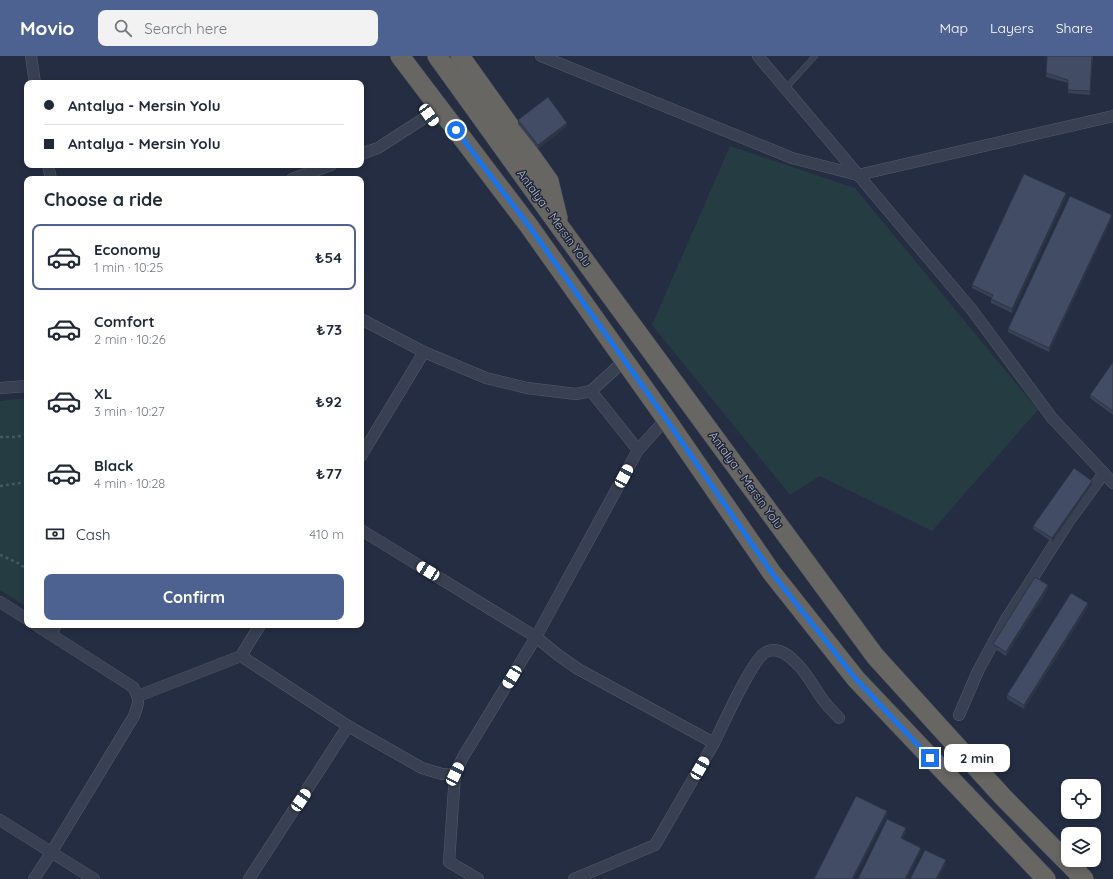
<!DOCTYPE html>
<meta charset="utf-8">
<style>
body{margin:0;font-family:Quicksand,sans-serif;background:#f2f2f3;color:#1f2937;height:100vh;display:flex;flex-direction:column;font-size:15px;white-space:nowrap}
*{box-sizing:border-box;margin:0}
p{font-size:13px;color:#747a83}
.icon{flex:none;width:22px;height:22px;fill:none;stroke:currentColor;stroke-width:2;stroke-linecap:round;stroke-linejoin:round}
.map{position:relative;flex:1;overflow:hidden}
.drawer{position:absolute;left:24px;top:120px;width:340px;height:452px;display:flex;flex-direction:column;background:#fff;border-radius:8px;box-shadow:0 2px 6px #0003}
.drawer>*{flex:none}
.hud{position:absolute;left:24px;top:24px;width:340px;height:88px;border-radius:8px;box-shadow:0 2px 6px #0003;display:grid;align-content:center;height:88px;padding:0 20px;background:#fff}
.buttons{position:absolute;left:1061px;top:723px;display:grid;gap:8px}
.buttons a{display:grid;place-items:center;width:40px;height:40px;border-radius:8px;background:#fff;box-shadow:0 2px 6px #0003;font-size:20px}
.end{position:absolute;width:18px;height:18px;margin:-9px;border:5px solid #1a73e8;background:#fff;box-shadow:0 0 0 2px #fff}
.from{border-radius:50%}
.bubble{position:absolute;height:28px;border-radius:8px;background:#fff;box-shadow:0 2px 6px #0003;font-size:13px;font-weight:700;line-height:28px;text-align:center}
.car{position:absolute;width:12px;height:24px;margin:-12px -6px;border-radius:5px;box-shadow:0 0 3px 1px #0007;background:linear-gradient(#fff 24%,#345 0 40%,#fff 0 76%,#345 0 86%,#fff 0)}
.hud b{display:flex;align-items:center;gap:14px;height:38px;font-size:15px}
.hud b+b{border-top:1px solid #e0e1e3}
.hud i{width:10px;height:10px;background:#1f2937}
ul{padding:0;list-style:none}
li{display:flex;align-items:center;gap:12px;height:66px;margin:0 8px 6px;padding:0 12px;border:2px solid transparent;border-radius:8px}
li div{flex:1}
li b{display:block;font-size:15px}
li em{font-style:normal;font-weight:700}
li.active{border-color:#4e6291}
li>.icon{width:36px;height:36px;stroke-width:1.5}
h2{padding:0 20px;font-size:18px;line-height:48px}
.pay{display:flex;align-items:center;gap:10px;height:44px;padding:0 20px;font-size:15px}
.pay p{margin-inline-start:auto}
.button{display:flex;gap:8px;margin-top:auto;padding:8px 20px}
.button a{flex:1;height:46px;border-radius:8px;background:#4e6291;color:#fff;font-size:16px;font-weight:700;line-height:46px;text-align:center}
header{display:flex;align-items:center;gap:24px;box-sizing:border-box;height:56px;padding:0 20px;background:#4e6291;color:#fff}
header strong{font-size:19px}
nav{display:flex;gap:22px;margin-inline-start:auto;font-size:14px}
.search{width:280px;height:36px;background:#f2f2f3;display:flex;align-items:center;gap:10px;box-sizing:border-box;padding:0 14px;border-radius:8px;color:#747a83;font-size:15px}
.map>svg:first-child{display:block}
</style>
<header>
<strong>Movio</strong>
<div class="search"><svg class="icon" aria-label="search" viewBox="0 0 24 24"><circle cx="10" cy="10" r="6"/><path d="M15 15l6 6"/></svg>Search here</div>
<nav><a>Map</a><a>Layers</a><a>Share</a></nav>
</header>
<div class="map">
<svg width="1113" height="823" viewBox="0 0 1113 823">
<rect width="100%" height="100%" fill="#242d42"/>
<g fill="#263c43">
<polygon points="730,90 855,132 1038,354 932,475 820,420 790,439 652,269"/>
<polygon points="27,342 27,551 0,534 0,345"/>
</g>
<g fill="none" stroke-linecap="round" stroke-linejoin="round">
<defs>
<polyline id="service" points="785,33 815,0"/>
<g id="minor">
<polyline points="31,0 35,27"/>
<polyline points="541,0 792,102 858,119 1113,60"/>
<polyline points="758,0 972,254 1052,362 1113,427"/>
<polyline points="361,98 378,92 429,59"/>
<polyline points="48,109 51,123"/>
<polyline points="292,123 331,109"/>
<polyline points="361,263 424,296 486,322 527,332 576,338 591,335 624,305"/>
<polyline points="0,332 27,330"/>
<polyline points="591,335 638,394"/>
<polyline points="361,400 424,296"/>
<polyline points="361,474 536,581 558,599 578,613 714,687 655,789 574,823"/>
<polyline points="0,546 27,563"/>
<polyline points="51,578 56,569"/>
<polyline points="241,600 348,670"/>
<polyline points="138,640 241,600 260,569"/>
<polyline points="959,659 978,615 1005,565 1069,465 1104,417"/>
<path d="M714 687C723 669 752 603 766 596 779 589 792 602 800 611 809 621 815 633 823 644 828 651 834 656 839 662"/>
<polyline points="455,718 449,806 478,823"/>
<polyline points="0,764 94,823"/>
<path d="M34 823 51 797 134 660C139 647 140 643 133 631L36 569"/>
<polyline points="249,823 348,670 422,712 442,718 455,718 463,701 536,581 638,394 666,363"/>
</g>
<g id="trunk">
<polyline points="400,0 529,170 666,363 772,517 856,623 1046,823"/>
<polyline points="437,0 560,171 875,600 1003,741 1084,823"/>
<polyline points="460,0 549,125 558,162"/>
</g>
</defs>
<use href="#service" stroke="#535b6c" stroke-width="6"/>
<use href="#minor" stroke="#535b6c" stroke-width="12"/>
<use href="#trunk" stroke="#404859" stroke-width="20"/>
<g stroke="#445960" stroke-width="2.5" stroke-dasharray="3 3" stroke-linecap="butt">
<polyline points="0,381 16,381 27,378"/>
<polyline points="0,430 27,426"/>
<polyline points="0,499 20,508 27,514"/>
</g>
<use href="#service" stroke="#384051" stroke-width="5.5"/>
<use href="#minor" stroke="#384051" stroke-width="11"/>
<use href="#trunk" stroke="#676663" stroke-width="19"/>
</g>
<g fill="#394156">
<polygon points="1047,0 1093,0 1090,39 1068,37 1068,27 1046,21"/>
<polygon points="518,64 567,70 538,93 518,68"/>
<polygon points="1066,141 1012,257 991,247 991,243 992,242 972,232 972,229"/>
<polygon points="1112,162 1049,296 1008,276 1008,273"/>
<polygon points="1113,306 1113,359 1090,342 1090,339"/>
<polygon points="1092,428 1052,486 1033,473 1033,470"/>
<polygon points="1048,533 1006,600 993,592 993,588"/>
<polygon points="1088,551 1024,653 1007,643 1007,639"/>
</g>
<g fill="#2e3546">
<polygon points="567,67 567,70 538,93 538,89"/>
<polygon points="1066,137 1066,141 1012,257 1012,253"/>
<polygon points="1112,159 1112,162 1049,296 1049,292"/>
<polygon points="1092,425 1092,428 1052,486 1052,482"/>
<polygon points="1048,529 1048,533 1006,600 1006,596"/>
<polygon points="1088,547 1088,551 1024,653 1024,649"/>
<polygon points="887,755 887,759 854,823 852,823"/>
<polygon points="906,772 906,776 901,786 901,782"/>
<polygon points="921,792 921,795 907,823 905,823"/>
<polygon points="946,804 946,808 938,823 936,823"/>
</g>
<g fill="#424c64" stroke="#2e3546">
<polygon points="1047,0 1092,0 1090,35 1068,34 1068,24 1046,17"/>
<polygon points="548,41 567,67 538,89 518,64"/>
<polygon points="1024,118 1066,137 1012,253 991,243 993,239 972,229"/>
<polygon points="1070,140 1112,159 1049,292 1008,273"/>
<polygon points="1113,306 1113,355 1090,339"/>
<polygon points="1074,412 1092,425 1052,482 1033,470"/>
<polygon points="1035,521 1048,529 1006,596 993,588"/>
<polygon points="1071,537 1088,547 1024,649 1007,639"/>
<polygon points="856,740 887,755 852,823 814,823"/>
<polygon points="887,763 906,772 901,782 921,792 905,823 858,823"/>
<polygon points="925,794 946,804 936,823 910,823"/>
</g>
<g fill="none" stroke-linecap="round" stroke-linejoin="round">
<polyline stroke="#1a73e8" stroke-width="5" points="456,74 529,170 666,363 772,517 856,623 930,702"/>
</g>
<g text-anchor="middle" stroke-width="3" stroke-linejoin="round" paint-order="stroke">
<g font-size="12" fill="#b5bbcc" stroke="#1d2537">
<text transform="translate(554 162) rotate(54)" y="4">Antalya - Mersin Yolu</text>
<text transform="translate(746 424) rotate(54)" y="4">Antalya - Mersin Yolu</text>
</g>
</g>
</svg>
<div class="buttons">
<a><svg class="icon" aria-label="locate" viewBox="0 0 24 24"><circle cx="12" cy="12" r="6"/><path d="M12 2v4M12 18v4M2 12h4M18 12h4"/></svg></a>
<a><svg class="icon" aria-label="layers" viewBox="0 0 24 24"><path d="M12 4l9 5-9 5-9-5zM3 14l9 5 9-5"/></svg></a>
</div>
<i class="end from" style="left:456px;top:74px"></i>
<i class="end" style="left:930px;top:702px"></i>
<div class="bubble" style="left:944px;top:688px;width:66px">2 min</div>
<i class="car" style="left:429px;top:59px;rotate:144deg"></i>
<i class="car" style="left:624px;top:420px;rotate:28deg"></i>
<i class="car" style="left:428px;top:515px;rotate:301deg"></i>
<i class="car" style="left:512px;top:621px;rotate:211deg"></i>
<i class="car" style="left:700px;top:712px;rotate:30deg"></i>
<i class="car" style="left:455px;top:718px;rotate:26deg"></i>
<i class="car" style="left:301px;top:744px;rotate:34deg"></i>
<div class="hud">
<b><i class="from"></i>Antalya - Mersin Yolu</b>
<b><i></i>Antalya - Mersin Yolu</b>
</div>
<section class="drawer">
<h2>Choose a ride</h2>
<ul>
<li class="active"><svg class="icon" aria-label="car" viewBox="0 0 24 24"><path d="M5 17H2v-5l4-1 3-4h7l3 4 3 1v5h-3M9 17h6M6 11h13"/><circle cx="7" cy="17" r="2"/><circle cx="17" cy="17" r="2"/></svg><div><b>Economy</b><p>1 min · 10:25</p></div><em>₺54</em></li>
<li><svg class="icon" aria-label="car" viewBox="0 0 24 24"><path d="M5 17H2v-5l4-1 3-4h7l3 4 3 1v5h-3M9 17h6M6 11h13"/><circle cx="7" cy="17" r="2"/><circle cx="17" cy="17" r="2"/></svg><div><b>Comfort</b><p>2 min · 10:26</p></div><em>₺73</em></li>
<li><svg class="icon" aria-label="car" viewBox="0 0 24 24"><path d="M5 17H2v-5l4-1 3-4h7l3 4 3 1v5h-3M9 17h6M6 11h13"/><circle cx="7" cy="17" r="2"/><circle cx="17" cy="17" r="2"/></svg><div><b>XL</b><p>3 min · 10:27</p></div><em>₺92</em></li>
<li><svg class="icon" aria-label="car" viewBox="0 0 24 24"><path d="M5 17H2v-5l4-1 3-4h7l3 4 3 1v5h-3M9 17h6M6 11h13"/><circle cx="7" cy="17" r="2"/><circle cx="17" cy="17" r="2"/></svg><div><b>Black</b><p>4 min · 10:28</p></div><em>₺77</em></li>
</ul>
<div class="pay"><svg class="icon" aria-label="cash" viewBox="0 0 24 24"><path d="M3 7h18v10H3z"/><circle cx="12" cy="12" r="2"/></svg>Cash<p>410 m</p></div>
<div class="button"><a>Confirm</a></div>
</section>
</div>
